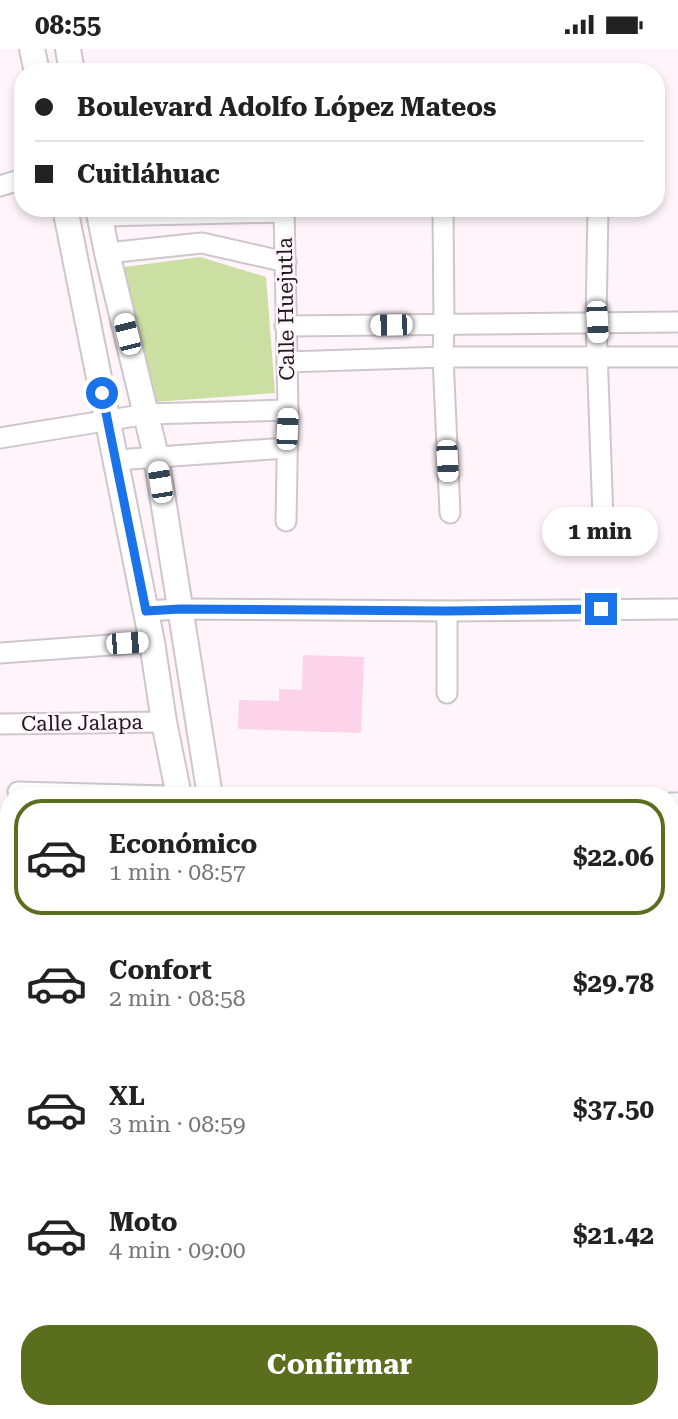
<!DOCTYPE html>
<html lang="es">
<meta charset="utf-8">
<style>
body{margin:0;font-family:"Roboto Serif",serif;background:#f6f6f6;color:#222;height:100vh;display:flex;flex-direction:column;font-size:26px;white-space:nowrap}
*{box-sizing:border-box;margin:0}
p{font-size:23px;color:#767676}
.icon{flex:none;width:38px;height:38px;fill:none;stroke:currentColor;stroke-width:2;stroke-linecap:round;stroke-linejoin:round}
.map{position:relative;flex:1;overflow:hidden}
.sheet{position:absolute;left:0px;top:738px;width:679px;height:632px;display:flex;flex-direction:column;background:#fff;border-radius:28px 28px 0 0;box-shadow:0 4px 10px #0003}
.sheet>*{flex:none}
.hud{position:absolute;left:14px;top:14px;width:651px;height:154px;border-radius:28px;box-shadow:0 4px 10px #0003;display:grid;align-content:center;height:154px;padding:0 21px;background:#fff}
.end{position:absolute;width:32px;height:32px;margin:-16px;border:9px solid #1a73e8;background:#fff;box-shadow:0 0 0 4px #fff}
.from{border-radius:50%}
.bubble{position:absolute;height:49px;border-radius:24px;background:#fff;box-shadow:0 4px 10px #0003;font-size:23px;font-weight:700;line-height:49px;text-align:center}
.car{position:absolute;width:21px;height:42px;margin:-21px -10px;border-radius:9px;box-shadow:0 0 5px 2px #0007;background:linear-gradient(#fff 24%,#345 0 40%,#fff 0 76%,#345 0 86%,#fff 0)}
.hud b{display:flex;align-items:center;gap:24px;height:66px;font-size:26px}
.hud b+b{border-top:2px solid #e0e0e0}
.hud i{width:18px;height:18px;background:#222}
ul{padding:12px 0 0;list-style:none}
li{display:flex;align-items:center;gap:21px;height:116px;margin:0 14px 10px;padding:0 7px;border:4px solid transparent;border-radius:28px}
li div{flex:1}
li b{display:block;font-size:26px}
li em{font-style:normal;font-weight:700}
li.current{border-color:#5a6e1d}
li>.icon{width:63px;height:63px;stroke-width:1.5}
.primary-button{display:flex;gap:14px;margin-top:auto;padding:14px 21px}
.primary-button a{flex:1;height:80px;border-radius:28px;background:#5a6e1d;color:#fff;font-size:28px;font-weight:700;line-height:80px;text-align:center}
.status{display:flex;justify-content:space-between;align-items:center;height:49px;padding:0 35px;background:#fff;direction:ltr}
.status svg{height:19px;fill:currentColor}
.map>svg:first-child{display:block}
</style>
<div class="status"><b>08:55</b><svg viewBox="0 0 49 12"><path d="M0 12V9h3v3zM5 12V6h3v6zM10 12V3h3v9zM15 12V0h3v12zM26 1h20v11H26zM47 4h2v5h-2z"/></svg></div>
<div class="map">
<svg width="678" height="1370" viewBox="0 0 678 1370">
<rect width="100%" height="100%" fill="#fef4f9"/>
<polygon fill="#ccdfa3" points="200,208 266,228 275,344 155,353 124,218"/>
<g fill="#fcd3e8">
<polygon points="303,606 364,608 361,684 238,680 239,651 279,652 279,640 302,641"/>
<polygon points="0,892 9,893 8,964 0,935"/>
<polygon points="670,1206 673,1206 675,1294 670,1294"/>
</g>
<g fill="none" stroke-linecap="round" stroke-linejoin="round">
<defs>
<g id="minor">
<polyline points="0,137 23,130"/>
<polyline points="284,159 288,361 286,472"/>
<polyline points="443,159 444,275 443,308 450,464"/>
<polyline points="598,159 596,273 603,469"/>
<polyline points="100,167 284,163"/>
<polyline points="107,204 202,194 286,213"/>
<polyline points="285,277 678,273"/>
<polyline points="287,313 443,308 678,308"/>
<polyline points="0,389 147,365 288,361"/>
<polyline points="116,411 286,399"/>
<polyline points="146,562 180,560 447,562 678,560"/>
<polyline points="0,604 152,593"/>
<polyline points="447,644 447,562"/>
<polyline points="0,675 164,673"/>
<polyline points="18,743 168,747"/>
<polyline points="670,754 678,754"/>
<polyline points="0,974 9,1002"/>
<polyline points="670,988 678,988"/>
<polyline points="0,1315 9,1342"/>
<polyline points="15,1362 18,1370"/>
<polyline points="87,1362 88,1370"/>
</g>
<g id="tertiary">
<polyline points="32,0 37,23"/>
<polyline points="68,0 72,23"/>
<polyline points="65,159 152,593 164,673 179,747"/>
<polyline points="98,159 107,204 156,407 210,747"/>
<polyline points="143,1370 143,1362"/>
<polyline points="176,1370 177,1362"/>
</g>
</defs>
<use href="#minor" stroke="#cfc6cb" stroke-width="23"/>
<use href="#tertiary" stroke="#cfc6cb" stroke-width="28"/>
<use href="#minor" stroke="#fff" stroke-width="19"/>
<use href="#tertiary" stroke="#fff" stroke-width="24"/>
</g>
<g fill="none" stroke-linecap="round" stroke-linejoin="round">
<polyline stroke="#1a73e8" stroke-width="9" points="102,344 146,562 180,560 447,562 601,560"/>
</g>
<g text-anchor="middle" stroke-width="5" stroke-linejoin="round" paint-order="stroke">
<g font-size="21" fill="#1b1819" stroke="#fef4f9">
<text transform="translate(286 260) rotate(-91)" y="7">Calle Huejutla</text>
<text transform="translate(82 674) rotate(-1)" y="7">Calle Jalapa</text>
</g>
</g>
</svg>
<i class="end from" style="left:102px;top:344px"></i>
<i class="end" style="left:601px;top:560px"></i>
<div class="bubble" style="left:542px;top:458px;width:116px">1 min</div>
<i class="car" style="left:597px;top:273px;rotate:177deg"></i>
<i class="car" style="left:391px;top:276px;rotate:269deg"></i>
<i class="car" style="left:127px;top:285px;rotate:346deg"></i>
<i class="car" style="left:287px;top:380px;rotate:3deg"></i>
<i class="car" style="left:447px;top:412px;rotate:177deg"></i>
<i class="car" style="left:160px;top:433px;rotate:351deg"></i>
<i class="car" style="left:127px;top:594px;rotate:86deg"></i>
<div class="hud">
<b><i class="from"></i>Boulevard Adolfo López Mateos</b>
<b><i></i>Cuitláhuac</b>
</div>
<section class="sheet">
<ul>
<li class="current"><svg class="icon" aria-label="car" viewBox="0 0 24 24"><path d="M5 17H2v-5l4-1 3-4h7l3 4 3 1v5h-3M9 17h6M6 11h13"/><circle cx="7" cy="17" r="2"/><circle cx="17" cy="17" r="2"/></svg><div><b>Económico</b><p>1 min · 08:57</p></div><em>$22.06</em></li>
<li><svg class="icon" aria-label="car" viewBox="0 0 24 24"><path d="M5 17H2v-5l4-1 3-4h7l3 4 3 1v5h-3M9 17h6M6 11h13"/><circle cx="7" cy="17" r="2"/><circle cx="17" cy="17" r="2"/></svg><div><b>Confort</b><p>2 min · 08:58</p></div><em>$29.78</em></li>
<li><svg class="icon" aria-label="car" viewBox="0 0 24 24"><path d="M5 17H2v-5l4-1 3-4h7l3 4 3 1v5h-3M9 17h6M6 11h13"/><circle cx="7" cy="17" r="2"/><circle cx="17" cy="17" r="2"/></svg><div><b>XL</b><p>3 min · 08:59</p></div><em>$37.50</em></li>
<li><svg class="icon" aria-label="car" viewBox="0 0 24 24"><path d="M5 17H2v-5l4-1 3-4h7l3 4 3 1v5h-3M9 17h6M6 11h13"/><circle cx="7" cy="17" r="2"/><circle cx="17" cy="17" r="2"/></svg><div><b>Moto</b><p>4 min · 09:00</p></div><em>$21.42</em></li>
</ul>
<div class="primary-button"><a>Confirmar</a></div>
</section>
</div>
